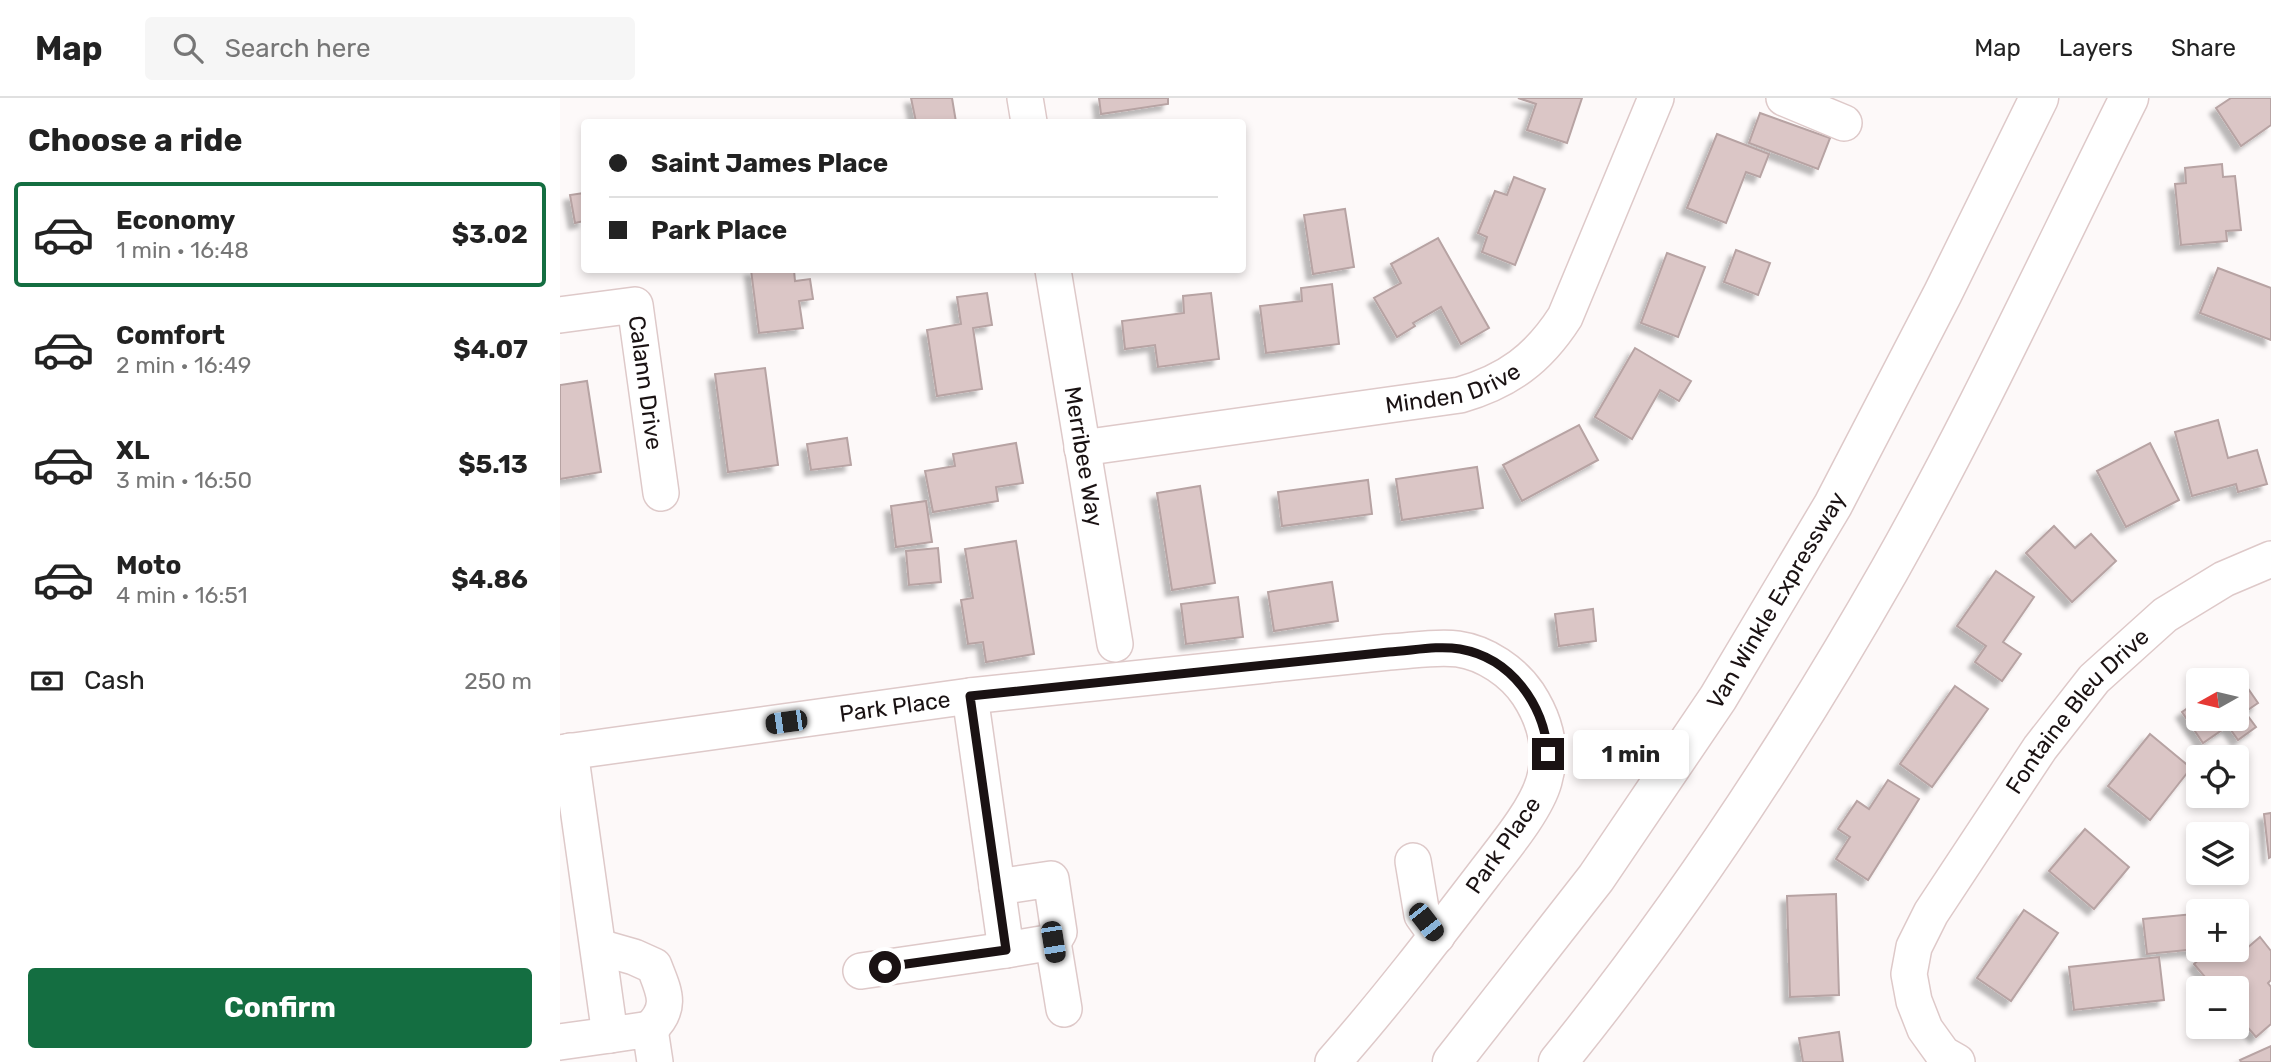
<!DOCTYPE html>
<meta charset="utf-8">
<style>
body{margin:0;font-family:Rubik,sans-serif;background:#f6f6f6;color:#222;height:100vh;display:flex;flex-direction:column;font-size:26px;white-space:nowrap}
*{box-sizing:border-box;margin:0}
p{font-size:23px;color:#767676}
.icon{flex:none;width:38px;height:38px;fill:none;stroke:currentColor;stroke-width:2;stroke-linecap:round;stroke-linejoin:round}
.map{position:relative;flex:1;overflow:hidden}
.drawer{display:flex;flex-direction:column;background:#fff;width:560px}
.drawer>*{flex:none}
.banner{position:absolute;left:21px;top:21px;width:665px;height:154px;border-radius:7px;box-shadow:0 4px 10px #0003;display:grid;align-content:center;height:154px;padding:0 28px;background:#fff}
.needle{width:46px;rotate:262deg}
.tools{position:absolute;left:1626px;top:570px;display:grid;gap:14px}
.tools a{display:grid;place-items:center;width:63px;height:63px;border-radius:7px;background:#fff;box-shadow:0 4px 10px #0003;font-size:35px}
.end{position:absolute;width:32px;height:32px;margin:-16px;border:9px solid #1a1213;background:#fff;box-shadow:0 0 0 4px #fff}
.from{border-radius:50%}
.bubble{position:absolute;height:49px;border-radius:7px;background:#fff;box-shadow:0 4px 10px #0003;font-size:23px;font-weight:700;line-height:49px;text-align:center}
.car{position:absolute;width:21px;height:42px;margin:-21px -10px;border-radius:9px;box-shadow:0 0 5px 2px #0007;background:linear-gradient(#222 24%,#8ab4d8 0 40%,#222 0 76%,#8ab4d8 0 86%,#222 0)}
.banner b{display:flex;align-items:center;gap:24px;height:66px;font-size:26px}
.banner b+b{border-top:2px solid #e0e0e0}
.banner i{width:18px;height:18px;background:#222}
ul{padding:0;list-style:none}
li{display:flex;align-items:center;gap:21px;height:105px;margin:0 14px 10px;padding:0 14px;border:4px solid transparent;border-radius:7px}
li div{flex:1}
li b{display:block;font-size:26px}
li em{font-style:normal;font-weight:700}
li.current{border-color:#146e41}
li>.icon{width:63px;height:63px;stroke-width:1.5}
h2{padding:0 28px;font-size:32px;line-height:84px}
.pay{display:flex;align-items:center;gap:18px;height:77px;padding:0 28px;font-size:26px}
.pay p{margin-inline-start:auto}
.action{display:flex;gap:14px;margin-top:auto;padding:14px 28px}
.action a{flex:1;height:80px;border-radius:7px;background:#146e41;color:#fff;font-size:28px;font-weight:700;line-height:80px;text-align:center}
header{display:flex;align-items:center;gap:42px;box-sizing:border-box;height:98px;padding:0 35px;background:#fff;border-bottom:2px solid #e0e0e0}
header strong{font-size:33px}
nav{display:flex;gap:38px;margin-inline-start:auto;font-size:24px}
.search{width:490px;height:63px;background:#f6f6f6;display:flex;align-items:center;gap:18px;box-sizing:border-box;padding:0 24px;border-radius:7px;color:#767676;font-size:26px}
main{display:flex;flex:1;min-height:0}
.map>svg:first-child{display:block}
</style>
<header>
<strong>Map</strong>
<div class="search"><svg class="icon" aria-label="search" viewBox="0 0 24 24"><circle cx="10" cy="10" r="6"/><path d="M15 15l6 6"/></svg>Search here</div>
<nav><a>Map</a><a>Layers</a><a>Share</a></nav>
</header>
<main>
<section class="drawer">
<h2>Choose a ride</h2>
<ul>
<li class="current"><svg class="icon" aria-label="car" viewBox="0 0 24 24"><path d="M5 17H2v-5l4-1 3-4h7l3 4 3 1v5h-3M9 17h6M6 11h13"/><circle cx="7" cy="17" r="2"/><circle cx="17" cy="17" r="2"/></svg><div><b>Economy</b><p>1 min · 16:48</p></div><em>$3.02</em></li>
<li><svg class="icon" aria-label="car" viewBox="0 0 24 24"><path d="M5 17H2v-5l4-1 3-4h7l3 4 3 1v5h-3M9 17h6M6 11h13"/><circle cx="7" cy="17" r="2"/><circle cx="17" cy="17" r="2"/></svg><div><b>Comfort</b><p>2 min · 16:49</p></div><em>$4.07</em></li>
<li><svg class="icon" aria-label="car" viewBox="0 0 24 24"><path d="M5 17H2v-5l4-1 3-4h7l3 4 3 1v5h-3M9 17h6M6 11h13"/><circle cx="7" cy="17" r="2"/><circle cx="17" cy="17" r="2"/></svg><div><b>XL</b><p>3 min · 16:50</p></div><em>$5.13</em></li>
<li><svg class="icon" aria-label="car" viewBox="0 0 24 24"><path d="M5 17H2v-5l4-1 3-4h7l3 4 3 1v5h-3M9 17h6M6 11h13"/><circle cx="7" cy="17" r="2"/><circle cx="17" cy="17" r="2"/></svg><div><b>Moto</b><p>4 min · 16:51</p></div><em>$4.86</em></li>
</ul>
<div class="pay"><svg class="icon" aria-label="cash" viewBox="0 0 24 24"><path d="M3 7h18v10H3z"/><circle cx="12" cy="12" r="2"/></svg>Cash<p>250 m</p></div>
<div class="action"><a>Confirm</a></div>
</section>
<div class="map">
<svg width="1711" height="964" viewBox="0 0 1711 964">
<defs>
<filter id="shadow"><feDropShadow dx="-6" dy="6" stdDeviation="2" flood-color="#0004"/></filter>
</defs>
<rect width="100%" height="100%" fill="#fdf9f9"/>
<g fill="#dbc6c6" stroke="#b7a3a3" stroke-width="2" filter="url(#shadow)">
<polygon points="351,0 392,0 396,24 356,24"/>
<polygon points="539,0 608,0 608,6 541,16"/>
<polygon points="958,0 1022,0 1007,45 967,32 976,6"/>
<polygon points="1671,0 1711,0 1711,27 1681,48 1656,10"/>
<polygon points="1200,15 1270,40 1258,71 1189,45"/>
<polygon points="1157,36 1209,56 1200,79 1186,74 1166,125 1127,110"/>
<polygon points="1662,66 1663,79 1675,78 1681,132 1666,133 1667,143 1621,147 1615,86 1626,85 1625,70"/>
<polygon points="954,79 985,91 955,167 922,154 927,139 918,135 935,93 947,97"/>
<polygon points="24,95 24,123 15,125 10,97"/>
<polygon points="785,111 794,169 753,176 744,117"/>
<polygon points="878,140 929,230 901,246 881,209 853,225 855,228 837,239 814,200 841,185 831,166"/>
<polygon points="1176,152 1210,165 1198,197 1164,184"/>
<polygon points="1107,155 1145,169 1118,239 1081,225"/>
<polygon points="1658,170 1711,190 1711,242 1640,215"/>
<polygon points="191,172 234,172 235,183 250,181 253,201 239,203 243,230 199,235"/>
<polygon points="772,186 779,246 706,255 700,208 742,203 741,190"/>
<polygon points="427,195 432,227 413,230 422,291 377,298 367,232 401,226 397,199"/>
<polygon points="651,195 659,261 598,269 595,247 565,251 562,223 624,215 623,198"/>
<polygon points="1075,250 1131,283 1119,303 1100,292 1072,341 1035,319"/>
<polygon points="205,270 218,367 168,374 155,276"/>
<polygon points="27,283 41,374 0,381 0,287"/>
<polygon points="1658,322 1668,360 1697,352 1707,386 1678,394 1676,386 1632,398 1615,334"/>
<polygon points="1019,327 1038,362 962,403 943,367"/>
<polygon points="287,340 291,367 251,372 247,346"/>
<polygon points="456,345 463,385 436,389 438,403 373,414 365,373 395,368 393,356"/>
<polygon points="1590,345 1619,402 1566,429 1537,373"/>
<polygon points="917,369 923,410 842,422 836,381"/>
<polygon points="808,382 812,416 722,428 718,394"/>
<polygon points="640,388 655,485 612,492 597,395"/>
<polygon points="366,403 372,444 336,449 331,408"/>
<polygon points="1494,428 1515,450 1531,436 1556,463 1512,504 1466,455"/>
<polygon points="456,443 474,556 426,564 423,544 408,546 401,502 413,500 405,451"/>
<polygon points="378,450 381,484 349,487 346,453"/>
<polygon points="1436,473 1474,499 1443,544 1461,556 1442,583 1415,564 1426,548 1397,528"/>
<polygon points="772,484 778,523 714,533 708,494"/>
<polygon points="678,499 683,539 626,546 621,506"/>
<polygon points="1033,511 1036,543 999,548 995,516"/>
<polygon points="1678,576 1698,605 1685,614 1696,629 1678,642 1668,628 1643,645 1622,614 1638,603 1638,621 1676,621 1676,583 1668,583"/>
<polygon points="1395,588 1428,611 1372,689 1340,666"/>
<polygon points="1590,636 1631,670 1590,722 1548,688"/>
<polygon points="1328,682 1359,701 1308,782 1276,761 1290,739 1278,731 1297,703 1309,711"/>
<polygon points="1711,715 1711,759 1709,760 1704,716"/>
<polygon points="1525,731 1569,769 1534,811 1489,773"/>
<polygon points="1276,796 1279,897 1230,899 1227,798"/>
<polygon points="1464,812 1498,835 1451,903 1417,880"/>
<polygon points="1633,816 1637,851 1587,856 1583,821"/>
<polygon points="1700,839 1711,853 1711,882 1708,885 1711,889 1711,926 1696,939 1676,916 1676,891 1655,891 1634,866 1650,852 1676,852 1679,857"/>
<polygon points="1599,859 1604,902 1514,912 1509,869"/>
<polygon points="1279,934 1283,964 1243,964 1239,940"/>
<polygon points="1711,948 1711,964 1681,964 1680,962"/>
</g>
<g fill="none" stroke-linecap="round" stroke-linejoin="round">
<defs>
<g id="minor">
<polyline points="465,0 469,24"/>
<polyline points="1224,0 1284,25"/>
<path id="s1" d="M493 172 555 546"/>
<path id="s2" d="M0 217 75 207 101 395"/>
<path id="s3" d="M522 350 900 297C948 283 978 261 1005 219L1096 0"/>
<polyline points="410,598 446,852 493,844 504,911"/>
<polyline points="10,653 50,937 90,931 95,964"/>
<path id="s4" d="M0 655 410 598 829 554C851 553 876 548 898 551 926 555 953 574 968 596 985 622 993 652 984 683 976 712 943 751 924 776 875 840 826 904 773 964"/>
<polyline points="853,763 862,817 877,838"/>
<polyline points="437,789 491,781 499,834 493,844"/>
<path d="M39 849 74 859 94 868C104 894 113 909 90 931"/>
<polyline points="301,873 446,852"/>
<polyline points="0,944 50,937"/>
<path id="s5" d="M1397 964 1383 956 1365 931 1354 903 1349 876 1354 849 1371 815 1480 650 1534 581 1605 517 1664 481 1711 461"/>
</g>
<g id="major">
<path id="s6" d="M892 964 1036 780 1158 600 1273 407 1383 195 1479 0"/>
<path d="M998 964C1122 811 1231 645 1329 473 1416 319 1490 158 1569 0"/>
</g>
</defs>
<use href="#minor" stroke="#dec9c9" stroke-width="38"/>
<use href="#major" stroke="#dec9c9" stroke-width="41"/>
<use href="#minor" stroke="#fff" stroke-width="35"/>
<use href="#major" stroke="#fff" stroke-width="38"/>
</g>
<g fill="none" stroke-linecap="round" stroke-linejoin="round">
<path stroke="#1a1213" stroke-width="9" d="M325 869 446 852 410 598 829 554C851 553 877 547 900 551 951 560 984 606 988 656"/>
</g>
<g text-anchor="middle" stroke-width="7" stroke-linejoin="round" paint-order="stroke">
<g font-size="23" fill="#1a1213" stroke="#fff">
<text dy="8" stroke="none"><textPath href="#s2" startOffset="154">Calann Drive</textPath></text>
<text dy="8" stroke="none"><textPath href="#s3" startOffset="376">Minden Drive</textPath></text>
<text dy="8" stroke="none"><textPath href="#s1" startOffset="189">Merribee Way</textPath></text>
<text dy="8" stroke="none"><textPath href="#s6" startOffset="565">Van Winkle Expressway</textPath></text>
<text dy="8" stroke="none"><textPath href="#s4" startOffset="338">Park Place</textPath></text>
<text dy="8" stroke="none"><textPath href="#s5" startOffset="420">Fontaine Bleu Drive</textPath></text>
<text transform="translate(943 747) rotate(-55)" y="8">Park Place</text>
</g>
</g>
</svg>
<div class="tools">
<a><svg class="needle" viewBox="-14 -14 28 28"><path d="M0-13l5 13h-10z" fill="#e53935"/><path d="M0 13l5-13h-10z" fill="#767676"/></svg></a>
<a><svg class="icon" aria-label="locate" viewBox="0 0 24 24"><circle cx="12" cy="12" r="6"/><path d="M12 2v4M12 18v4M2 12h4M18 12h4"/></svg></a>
<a><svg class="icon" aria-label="layers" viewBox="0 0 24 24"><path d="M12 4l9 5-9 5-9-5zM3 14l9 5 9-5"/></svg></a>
<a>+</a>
<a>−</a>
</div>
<i class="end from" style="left:325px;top:869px"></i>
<i class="end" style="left:988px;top:656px"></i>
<div class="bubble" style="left:1013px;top:632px;width:116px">1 min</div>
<i class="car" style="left:226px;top:624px;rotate:262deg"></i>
<i class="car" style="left:866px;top:824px;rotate:142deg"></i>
<i class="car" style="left:493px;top:844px;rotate:171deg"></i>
<div class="banner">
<b><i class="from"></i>Saint James Place</b>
<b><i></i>Park Place</b>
</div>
</div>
</main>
